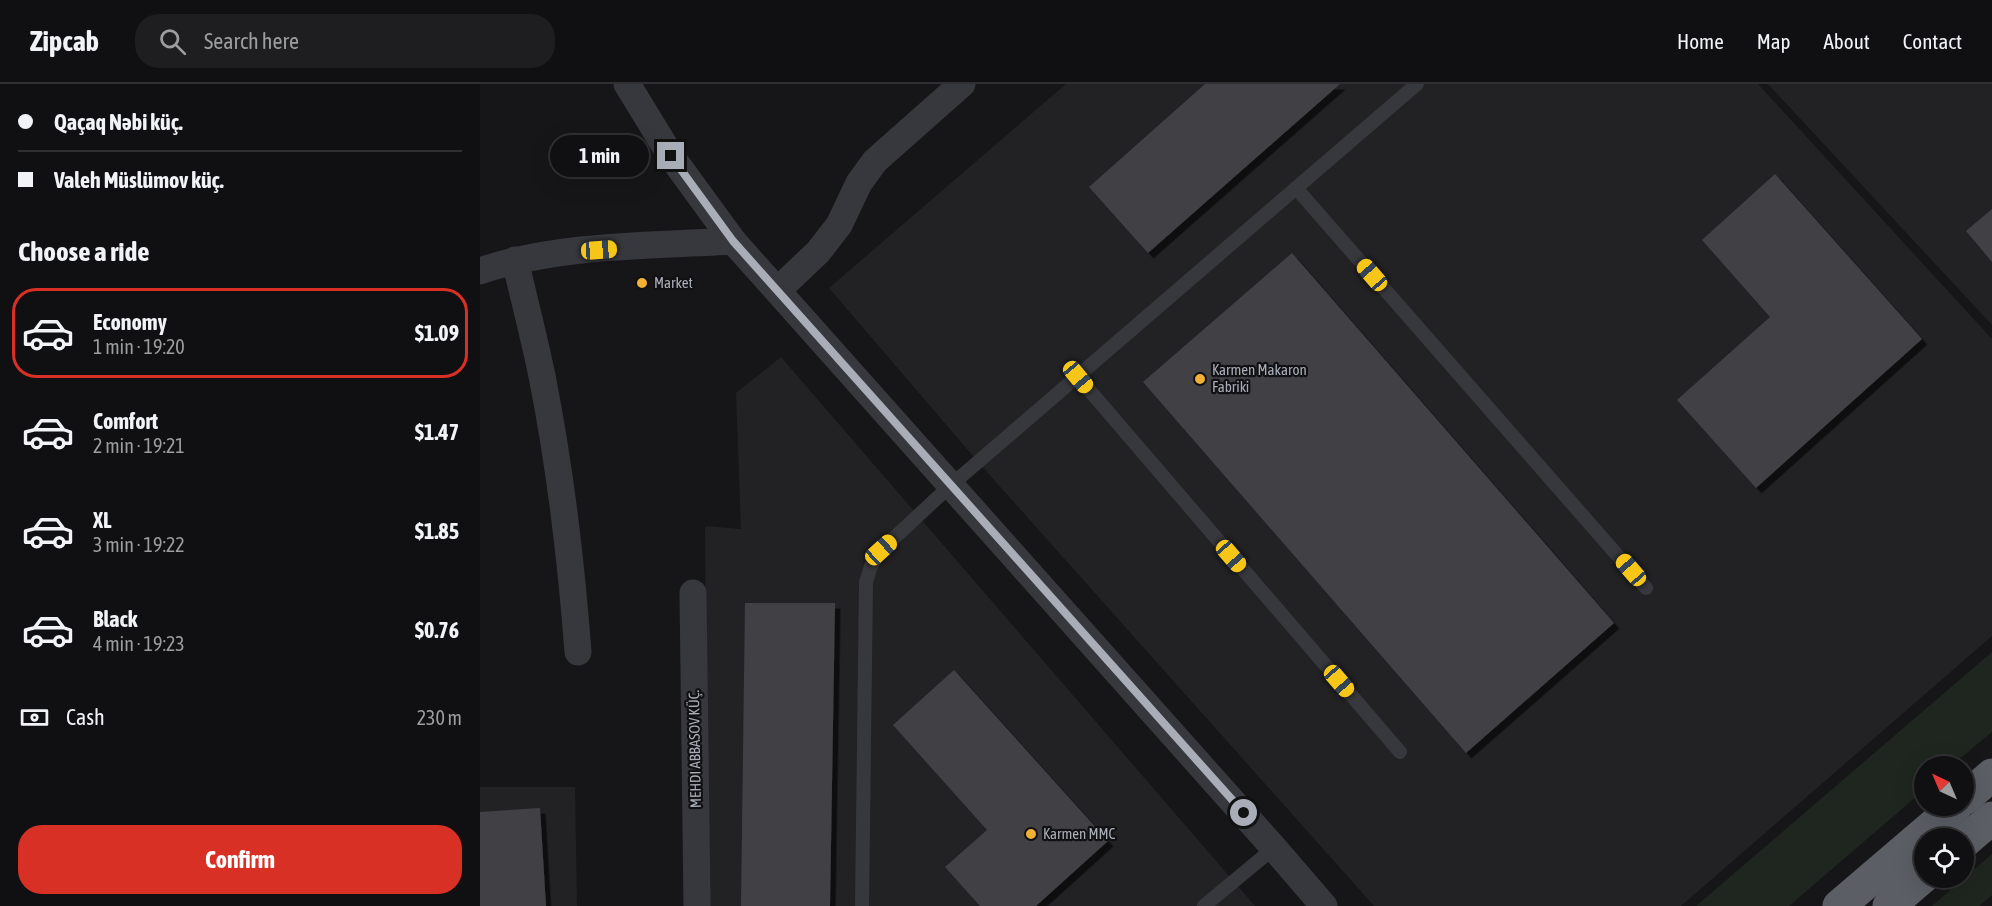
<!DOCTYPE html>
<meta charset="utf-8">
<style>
body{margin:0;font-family:"Asap Condensed",sans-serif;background:#1e1e20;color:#f1f3f6;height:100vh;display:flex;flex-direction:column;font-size:22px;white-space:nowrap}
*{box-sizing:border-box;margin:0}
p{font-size:20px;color:#9c9d9f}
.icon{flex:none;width:33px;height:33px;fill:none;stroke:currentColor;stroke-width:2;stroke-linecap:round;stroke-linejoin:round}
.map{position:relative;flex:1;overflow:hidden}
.details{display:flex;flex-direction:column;background:#101012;width:480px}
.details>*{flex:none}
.top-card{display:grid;align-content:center;height:132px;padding:0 18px;background:#101012}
.needle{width:39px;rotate:316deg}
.tools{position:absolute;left:1434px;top:672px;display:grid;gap:12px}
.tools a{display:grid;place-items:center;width:60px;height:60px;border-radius:50%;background:#101012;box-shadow:0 6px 24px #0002,0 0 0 2px #303032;font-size:30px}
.end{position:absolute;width:27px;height:27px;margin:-14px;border:8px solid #a8adb8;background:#111;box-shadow:0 0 0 3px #111}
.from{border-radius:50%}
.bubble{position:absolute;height:42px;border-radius:21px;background:#101012;box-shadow:0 6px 24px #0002,0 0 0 2px #303032;font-size:20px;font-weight:700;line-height:42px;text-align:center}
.car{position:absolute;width:18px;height:36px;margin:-18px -9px;border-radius:8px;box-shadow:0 0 4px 2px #0007;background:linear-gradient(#f5c518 24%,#345 0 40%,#f5c518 0 76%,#345 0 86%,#f5c518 0)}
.top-card b{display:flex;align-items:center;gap:21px;height:57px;font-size:22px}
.top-card b+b{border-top:2px solid #303032}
.top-card i{width:15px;height:15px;background:#f1f3f6}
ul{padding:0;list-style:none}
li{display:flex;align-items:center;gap:18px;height:90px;margin:0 12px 9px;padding:0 6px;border:3px solid transparent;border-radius:24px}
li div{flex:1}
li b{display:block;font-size:22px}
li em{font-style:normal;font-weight:700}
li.on{border-color:#d93025}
li>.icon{width:54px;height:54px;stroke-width:1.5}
h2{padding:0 18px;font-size:27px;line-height:72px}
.pay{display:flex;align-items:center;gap:15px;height:66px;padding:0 18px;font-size:22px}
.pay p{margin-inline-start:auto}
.primary-button{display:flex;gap:12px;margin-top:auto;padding:12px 18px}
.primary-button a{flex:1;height:69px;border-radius:24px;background:#d93025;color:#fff;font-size:24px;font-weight:700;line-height:69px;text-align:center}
header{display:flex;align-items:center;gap:36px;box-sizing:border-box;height:84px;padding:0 30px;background:#101012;border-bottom:2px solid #303032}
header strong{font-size:28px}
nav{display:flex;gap:33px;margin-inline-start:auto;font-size:21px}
.search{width:420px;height:54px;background:#1e1e20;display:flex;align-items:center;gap:15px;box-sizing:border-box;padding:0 21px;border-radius:24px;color:#9c9d9f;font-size:22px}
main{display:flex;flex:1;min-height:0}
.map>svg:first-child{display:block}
</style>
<header>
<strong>Zipcab</strong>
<div class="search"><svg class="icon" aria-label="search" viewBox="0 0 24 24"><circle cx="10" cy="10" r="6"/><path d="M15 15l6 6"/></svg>Search here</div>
<nav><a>Home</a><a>Map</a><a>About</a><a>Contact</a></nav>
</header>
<main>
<section class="details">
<div class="top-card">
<b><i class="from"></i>Qaçaq Nəbi küç.</b>
<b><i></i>Valeh Müslümov küç.</b>
</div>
<h2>Choose a ride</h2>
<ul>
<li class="on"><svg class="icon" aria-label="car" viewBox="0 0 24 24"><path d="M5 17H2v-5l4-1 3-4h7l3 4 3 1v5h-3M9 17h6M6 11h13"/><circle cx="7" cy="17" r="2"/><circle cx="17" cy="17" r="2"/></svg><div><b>Economy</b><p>1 min · 19:20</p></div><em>$1.09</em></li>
<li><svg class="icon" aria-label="car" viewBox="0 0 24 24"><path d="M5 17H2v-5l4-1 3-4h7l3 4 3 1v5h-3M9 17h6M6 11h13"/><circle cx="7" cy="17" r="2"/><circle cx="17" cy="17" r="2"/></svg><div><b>Comfort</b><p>2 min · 19:21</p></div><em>$1.47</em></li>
<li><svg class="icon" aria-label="car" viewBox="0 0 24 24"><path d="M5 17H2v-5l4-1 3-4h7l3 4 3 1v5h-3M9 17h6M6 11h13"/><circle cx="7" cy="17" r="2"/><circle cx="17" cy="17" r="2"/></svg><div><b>XL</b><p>3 min · 19:22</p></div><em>$1.85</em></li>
<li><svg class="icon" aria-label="car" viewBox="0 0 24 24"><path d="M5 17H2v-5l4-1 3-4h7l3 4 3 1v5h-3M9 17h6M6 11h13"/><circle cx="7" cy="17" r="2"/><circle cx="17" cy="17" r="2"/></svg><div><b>Black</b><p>4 min · 19:23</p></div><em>$0.76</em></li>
</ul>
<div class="pay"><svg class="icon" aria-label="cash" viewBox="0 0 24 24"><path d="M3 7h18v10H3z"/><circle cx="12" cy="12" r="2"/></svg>Cash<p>230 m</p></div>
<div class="primary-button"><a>Confirm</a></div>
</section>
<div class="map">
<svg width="1512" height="822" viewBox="0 0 1512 822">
<defs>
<filter id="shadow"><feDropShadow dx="5.5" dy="5.5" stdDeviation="0" flood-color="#0009"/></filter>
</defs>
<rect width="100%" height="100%" fill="#161618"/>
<g fill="#222225">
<polygon points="586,0 1278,0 1512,255 1512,552 1201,822 894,822 499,379 349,204"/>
<polygon points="1288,0 1512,0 1512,241"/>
<polygon points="301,273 775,822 228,822 225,442 261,445 256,309"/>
<polygon points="0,703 95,703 97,822 0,822"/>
</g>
<g fill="#1e261f">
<polygon points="1512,568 1512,648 1471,682 1444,682 1444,706 1309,822 1216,822"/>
<polygon points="1512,770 1512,811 1499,822 1452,822"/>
</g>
<g fill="#404145" filter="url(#shadow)">
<polygon points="725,0 860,0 668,169 609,103"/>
<polygon points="1295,90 1442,255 1276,404 1197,316 1290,233 1222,156"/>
<polygon points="1512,125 1512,178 1486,147"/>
<polygon points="812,169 1134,539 986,669 663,298"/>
<polygon points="265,519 355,519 350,822 261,822"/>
<polygon points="474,586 628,757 556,822 500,822 465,783 507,746 413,641"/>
<polygon points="60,724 66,822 0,822 0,728"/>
</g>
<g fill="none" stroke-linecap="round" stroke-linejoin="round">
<g stroke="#37383d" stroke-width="14">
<polyline points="816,104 1166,504"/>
<polyline points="598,293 920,668"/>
<polyline points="382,822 386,498 391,482 401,466 470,402 937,0"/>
<polyline points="724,822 794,764"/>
</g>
<g stroke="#37383d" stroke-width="27">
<polyline points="147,0 191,72 253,157"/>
<path d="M35 176C44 215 54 253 62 292 80 383 91 475 98 568"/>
<path d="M0 187C78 160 171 162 253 157L794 764 844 822"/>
<polyline points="298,206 338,168 359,141 379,99 395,77 482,0"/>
<polyline points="213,509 217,822"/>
</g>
<g stroke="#5b5e65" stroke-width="33">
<polyline points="1484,715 1512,691"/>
<polyline points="1484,758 1512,734"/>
<polyline points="1359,822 1476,722"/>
<polyline points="1409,822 1444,792"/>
</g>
</g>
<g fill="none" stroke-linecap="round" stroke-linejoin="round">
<polyline stroke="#a8adb8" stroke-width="8" points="191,72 253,157 764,729"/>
</g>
<g fill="#f2b134" stroke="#111113" stroke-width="2">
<circle cx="162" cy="199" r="6"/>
<circle cx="720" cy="295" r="6"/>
<circle cx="551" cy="750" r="6"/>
</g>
<g text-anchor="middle" stroke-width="4.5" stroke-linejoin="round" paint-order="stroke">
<g font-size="15" fill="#a8adb8" stroke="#111113" text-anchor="start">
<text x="174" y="204">Market</text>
<text x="732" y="291">Karmen Makaron<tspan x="732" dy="17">Fabriki</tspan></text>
<text x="563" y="755">Karmen MMC</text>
</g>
<g font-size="15" fill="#a8adb8" stroke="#111113">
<text transform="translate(215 665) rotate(-91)" y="5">MEHDI ABBASOV KÜÇ.</text>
</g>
</g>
</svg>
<div class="tools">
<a><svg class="needle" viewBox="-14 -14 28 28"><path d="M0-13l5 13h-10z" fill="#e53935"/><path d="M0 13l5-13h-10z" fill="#9c9d9f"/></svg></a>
<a><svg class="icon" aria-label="locate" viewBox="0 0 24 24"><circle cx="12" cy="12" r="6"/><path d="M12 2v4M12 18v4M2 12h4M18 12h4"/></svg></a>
</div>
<i class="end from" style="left:764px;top:729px"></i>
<i class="end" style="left:191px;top:72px"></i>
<div class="bubble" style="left:70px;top:51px;width:99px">1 min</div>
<i class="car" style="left:119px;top:166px;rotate:86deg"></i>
<i class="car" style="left:892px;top:191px;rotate:319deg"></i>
<i class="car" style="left:598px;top:293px;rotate:140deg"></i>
<i class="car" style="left:401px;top:466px;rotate:48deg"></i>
<i class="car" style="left:751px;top:472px;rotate:139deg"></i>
<i class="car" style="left:1151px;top:486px;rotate:319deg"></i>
<i class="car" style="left:859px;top:597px;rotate:139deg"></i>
</div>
</main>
